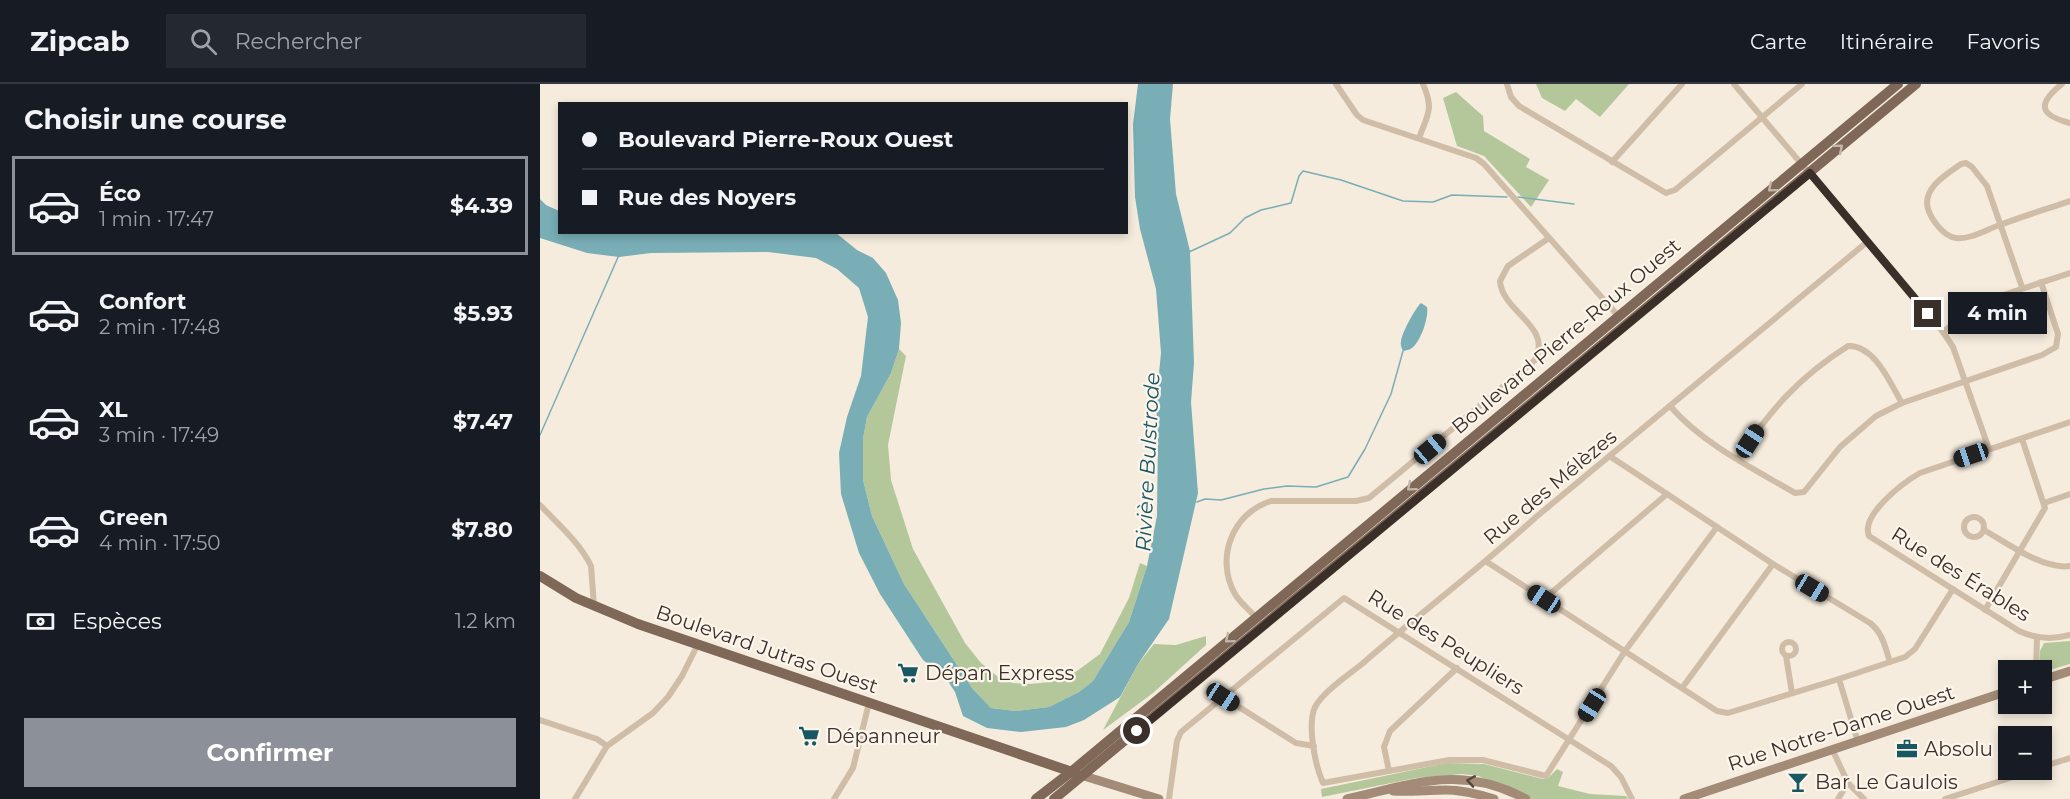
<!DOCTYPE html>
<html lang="fr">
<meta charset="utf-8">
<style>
body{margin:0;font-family:Montserrat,sans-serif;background:#242831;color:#f1f3f6;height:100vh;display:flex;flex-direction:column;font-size:22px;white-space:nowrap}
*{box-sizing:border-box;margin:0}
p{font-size:20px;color:#9ea1a6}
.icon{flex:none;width:33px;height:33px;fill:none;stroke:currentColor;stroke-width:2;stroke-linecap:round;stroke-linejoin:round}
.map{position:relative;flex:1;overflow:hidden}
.sheet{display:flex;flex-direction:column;background:#171b24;width:540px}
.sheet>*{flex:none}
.banner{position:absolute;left:18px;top:18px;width:570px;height:132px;border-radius:0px;box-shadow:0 3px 9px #0003;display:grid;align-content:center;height:132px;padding:0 24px;background:#171b24}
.tools{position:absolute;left:1458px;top:576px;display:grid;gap:12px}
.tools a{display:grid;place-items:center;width:54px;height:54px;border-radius:0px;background:#171b24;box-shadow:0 3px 9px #0003;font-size:30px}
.end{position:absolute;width:27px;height:27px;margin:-14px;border:8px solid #3b3029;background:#fff;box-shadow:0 0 0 3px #fff}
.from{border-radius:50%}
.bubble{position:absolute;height:42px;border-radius:0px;background:#171b24;box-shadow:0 3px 9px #0003;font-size:20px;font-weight:700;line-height:42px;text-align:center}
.car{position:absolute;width:18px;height:36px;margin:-18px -9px;border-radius:8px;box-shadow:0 0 4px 2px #0007;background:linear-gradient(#222 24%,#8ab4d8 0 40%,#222 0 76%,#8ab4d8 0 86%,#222 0)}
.banner b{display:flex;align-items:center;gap:21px;height:57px;font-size:22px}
.banner b+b{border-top:2px solid #363941}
.banner i{width:15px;height:15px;background:#f1f3f6}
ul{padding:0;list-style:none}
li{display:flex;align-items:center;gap:18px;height:99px;margin:0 12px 9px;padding:0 12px;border:3px solid transparent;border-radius:0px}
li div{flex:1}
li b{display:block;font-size:22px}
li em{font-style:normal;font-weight:700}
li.current{border-color:#8c9099}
li>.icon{width:54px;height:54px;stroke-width:1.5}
h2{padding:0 24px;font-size:27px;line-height:72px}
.pay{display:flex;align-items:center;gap:15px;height:66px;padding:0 24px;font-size:22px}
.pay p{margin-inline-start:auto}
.button{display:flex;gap:12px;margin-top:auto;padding:12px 24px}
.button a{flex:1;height:69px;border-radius:0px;background:#8c9099;color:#fff;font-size:24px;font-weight:700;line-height:69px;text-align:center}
header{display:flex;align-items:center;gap:36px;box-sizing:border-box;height:84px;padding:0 30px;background:#171b24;border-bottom:2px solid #363941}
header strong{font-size:28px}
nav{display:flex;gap:33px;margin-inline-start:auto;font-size:21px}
.search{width:420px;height:54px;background:#242831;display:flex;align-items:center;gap:15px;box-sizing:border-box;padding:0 21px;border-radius:0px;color:#9ea1a6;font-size:22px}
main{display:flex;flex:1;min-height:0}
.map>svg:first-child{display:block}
</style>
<header>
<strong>Zipcab</strong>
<div class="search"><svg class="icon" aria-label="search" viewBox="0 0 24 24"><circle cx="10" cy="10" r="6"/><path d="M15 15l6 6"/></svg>Rechercher</div>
<nav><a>Carte</a><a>Itinéraire</a><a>Favoris</a></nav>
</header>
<main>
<section class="sheet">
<h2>Choisir une course</h2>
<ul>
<li class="current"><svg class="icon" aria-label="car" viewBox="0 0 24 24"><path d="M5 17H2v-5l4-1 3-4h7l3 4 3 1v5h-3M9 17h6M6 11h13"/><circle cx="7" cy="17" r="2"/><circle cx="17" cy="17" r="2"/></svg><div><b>Éco</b><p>1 min · 17:47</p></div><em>$4.39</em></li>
<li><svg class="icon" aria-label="car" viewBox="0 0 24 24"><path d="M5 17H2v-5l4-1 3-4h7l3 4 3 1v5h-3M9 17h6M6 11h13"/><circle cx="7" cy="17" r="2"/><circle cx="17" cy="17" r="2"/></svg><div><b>Confort</b><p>2 min · 17:48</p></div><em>$5.93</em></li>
<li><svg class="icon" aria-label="car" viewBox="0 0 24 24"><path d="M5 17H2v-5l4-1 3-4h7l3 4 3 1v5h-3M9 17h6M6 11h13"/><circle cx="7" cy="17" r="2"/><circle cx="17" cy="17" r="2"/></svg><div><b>XL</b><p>3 min · 17:49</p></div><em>$7.47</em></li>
<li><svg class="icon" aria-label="car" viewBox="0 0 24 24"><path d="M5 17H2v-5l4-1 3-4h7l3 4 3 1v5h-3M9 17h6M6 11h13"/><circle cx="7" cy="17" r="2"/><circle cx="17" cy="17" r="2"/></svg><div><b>Green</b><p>4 min · 17:50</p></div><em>$7.80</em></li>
</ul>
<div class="pay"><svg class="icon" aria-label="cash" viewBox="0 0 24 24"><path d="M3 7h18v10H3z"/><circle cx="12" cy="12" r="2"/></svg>Espèces<p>1.2 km</p></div>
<div class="button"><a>Confirmer</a></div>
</section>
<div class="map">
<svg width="1530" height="715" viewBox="0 0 1530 715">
<rect width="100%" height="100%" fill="#f5ecdd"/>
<g fill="#b4c79b">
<polygon points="996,0 1089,0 1060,33 1036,15 1025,27 1002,14"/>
<polygon points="916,8 943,32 944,47 990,75 986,83 1009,96 991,123 944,72 917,62 903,14"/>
<polygon points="359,265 366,272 348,361 351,396 373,465 425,559 441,579 458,593 473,599 490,600 510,598 537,587 560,570 589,514 600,479 607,482 589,538 553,597 539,608 509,623 475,627 451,624 432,604 364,500 332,432 323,396 323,355 327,333 351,289"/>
<polygon points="666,552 666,561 613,609 563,646 598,580 614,560 636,561"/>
<polygon points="1530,557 1530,580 1506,587 1499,585 1500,567 1504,559"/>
<polygon points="907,679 944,680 1003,695 1008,694 1017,685 1023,688 1018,702 1050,710 1086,712 1088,715 992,715 938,692 922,690 876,694 782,713 781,705"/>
</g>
<g fill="#79aeb6">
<polygon points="598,0 633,0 630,35 636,110 650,167 654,279 651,318 658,409 629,535 598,580 580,613 544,636 526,643 481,648 447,644 423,632 415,608 404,591 383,576 340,510 319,469 301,410 299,369 307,333 321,292 328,233 319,204 297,185 276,174 228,168 111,169 79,173 47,169 0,154 0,115 6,121 19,127 20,148 296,149 317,166 333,174 346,189 358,216 361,239 359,265 351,289 327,333 323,355 323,396 332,432 364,500 432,604 451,624 475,627 509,623 539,608 553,597 589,538 607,482 617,432 618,353 616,320 621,269 616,205 600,145 595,113 593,40"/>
<path d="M881 219 887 223C889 233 881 257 872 264 869 266 867 266 863 267 862 265 860 260 861 258 861 250 876 223 881 219Z"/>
</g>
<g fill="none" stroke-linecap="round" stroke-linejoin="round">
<g stroke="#79aeb6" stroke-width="1.5">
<polyline points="978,113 1034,120"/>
<polyline points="649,168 690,149 705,134 721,126 751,119 759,92 763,87 801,96 863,117 893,118 912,111 967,113"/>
<polyline points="0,351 79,171"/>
<polyline points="657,418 665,415 681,416 724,405 747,402 776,403 808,393 825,365 851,310 863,267"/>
</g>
<g stroke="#cfbda7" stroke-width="6">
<polyline points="796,0 817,31 823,36 936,74 944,80 1080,234"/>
<polyline points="967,0 971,13 979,22 1126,109 1135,106 1262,0"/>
<polyline points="1194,0 1403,248 1413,263 1449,365"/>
<path d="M1522 0C1497 20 1499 31 1530 39"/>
<path d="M879 54C888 30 894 25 883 0"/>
<polyline points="1072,78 1142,0"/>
<path d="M1482 203 1447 102 1432 83 1426 79 1421 80C1407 90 1382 104 1388 125 1391 135 1404 153 1416 154 1430 156 1447 145 1460 141 1483 132 1507 125 1530 117"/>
<polyline points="1403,248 1434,223 1448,216 1530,189"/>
<path d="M1130 322C1163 360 1212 384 1255 409L1264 408 1300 363 1336 332 1362 319 1502 271 1516 263 1518 250 1501 198"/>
<path d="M1530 338 1380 389C1364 398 1320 431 1329 452L1479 547C1496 555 1512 556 1530 551"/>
<path d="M1071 373 1233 480 1330 539C1343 549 1345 563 1350 578"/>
<path d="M1198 375C1229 327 1259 293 1308 262 1335 261 1350 299 1362 319"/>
<polyline points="1504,419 1530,410"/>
<path d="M0 421C18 440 40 459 51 482L54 522"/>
<circle cx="1434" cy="443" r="10"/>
<path d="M1177 443 1085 567 1006 692 943 676H909L783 699C775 681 767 641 775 623 783 608 808 591 822 580 879 530 940 484 996 433L1327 158"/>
<path d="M1444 446C1467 459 1503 486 1530 482"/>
<polyline points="947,478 1177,627 1188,629 1299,595 1365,573 1375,565 1413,505"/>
<polyline points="1004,515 1127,410"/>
<polyline points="1445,526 1505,424 1482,355"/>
<path d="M717 535C711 527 700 519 695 510 675 475 692 429 731 417H816L829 414 995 276C1013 242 962 228 960 197L968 182 1009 154"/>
<circle cx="1249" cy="565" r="7"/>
<polyline points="1246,572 1252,609"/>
<polyline points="1496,586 1497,553"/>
<polyline points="1299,595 1318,658"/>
<polyline points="1142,604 1233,480"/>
<polyline points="683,613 756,659 774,662"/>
<polyline points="0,636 57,655 67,662"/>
<polyline points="1293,667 1308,699 1324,715"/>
<polyline points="1502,683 1530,674"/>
<polyline points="849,687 844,663 850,647 917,584"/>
<polyline points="35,715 67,662 113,629 128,613 142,592 158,560"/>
<polyline points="294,715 313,684 329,619"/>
<polyline points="629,715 637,657 641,648 804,514 1071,682 1081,693 1092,715"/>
<polyline points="1298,715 1308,699"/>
<polyline points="1405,715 1494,686"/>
</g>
<g stroke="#a38b78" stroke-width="9">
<polyline points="1502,596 1530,587"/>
<polyline points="544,692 619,715"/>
<path d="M853 707C871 708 888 706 906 706 922 706 938 710 954 715"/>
<path d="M807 715C874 700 921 680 986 715"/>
<polyline points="1144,715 1468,607"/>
</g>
<g stroke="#7f6858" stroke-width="10">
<polyline points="0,492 36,514 98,540 535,689"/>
<polyline points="496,715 531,688 1358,0"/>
<polyline points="514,715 1376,0"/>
</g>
</g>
<defs><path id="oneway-chevron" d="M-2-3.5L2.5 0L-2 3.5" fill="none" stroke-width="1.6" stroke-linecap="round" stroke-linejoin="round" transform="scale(1.5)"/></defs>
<g stroke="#c4b6a9">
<use href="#oneway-chevron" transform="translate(1299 64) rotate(-40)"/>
<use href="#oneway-chevron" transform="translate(1232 104) rotate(140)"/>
<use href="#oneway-chevron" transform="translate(871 403) rotate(140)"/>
<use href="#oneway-chevron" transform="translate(689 555) rotate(140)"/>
</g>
<use stroke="#55473d" href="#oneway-chevron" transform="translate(931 697) rotate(-171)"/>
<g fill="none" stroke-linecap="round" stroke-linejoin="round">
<polyline stroke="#3b3029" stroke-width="8" points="597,647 1270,89 1388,230"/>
</g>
<defs>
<symbol id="supermarket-bare" viewBox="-9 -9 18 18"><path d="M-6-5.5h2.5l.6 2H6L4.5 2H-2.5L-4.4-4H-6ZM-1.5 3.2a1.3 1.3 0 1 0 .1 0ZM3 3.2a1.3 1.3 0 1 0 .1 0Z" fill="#195762" stroke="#fcf5eb" stroke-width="2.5" paint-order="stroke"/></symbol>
<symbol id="office-bare" viewBox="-9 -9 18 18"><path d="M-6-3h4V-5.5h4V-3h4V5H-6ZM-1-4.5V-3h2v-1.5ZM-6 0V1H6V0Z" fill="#195762" stroke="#fcf5eb" stroke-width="2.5" paint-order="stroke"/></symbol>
<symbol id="bar-bare" viewBox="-9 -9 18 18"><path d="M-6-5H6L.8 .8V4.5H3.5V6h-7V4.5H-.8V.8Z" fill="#195762" stroke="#fcf5eb" stroke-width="2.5" paint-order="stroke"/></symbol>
</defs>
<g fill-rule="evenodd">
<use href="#supermarket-bare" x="353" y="574" width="30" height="30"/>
<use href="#supermarket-bare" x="254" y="637" width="30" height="30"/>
<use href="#office-bare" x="1352" y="650" width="30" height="30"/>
<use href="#bar-bare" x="1243" y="683" width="30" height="30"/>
</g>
<g text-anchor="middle" stroke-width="4.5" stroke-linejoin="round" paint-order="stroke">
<g font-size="20" fill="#3b3029" stroke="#fcf5eb">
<text transform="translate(1026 252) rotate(-40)" y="7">Boulevard Pierre-Roux Ouest</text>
<text transform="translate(1010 403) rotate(-40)" y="7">Rue des Mélèzes</text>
<text transform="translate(1421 490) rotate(32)" y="7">Rue des Érables</text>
<text transform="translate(906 558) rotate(32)" y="7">Rue des Peupliers</text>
<text transform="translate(227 565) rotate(19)" y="7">Boulevard Jutras Ouest</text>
<text transform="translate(1301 644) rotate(-18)" y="7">Rue Notre-Dame Ouest</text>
</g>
<g font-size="20" fill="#3b3029" stroke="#fcf5eb" text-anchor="start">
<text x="385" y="596">Dépan Express</text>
<text x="286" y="659">Dépanneur</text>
<text x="1384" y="672">Absolu</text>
<text x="1275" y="705">Bar Le Gaulois</text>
</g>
<g font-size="21" font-style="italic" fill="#195762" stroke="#fcf5eb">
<text transform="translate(608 378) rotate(-87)" y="7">Rivière Bulstrode</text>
</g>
</g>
</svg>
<div class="tools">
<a>+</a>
<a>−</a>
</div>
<i class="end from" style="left:597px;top:647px"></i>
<i class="end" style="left:1388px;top:230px"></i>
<div class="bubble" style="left:1408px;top:208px;width:99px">4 min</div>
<i class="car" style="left:1210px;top:357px;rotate:33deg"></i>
<i class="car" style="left:890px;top:365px;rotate:50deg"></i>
<i class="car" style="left:1431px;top:371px;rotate:251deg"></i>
<i class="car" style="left:1272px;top:504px;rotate:121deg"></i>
<i class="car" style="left:1004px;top:515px;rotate:303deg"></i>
<i class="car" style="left:683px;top:613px;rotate:123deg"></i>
<i class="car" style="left:1052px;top:621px;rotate:212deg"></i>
<div class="banner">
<b><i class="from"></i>Boulevard Pierre-Roux Ouest</b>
<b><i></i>Rue des Noyers</b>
</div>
</div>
</main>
